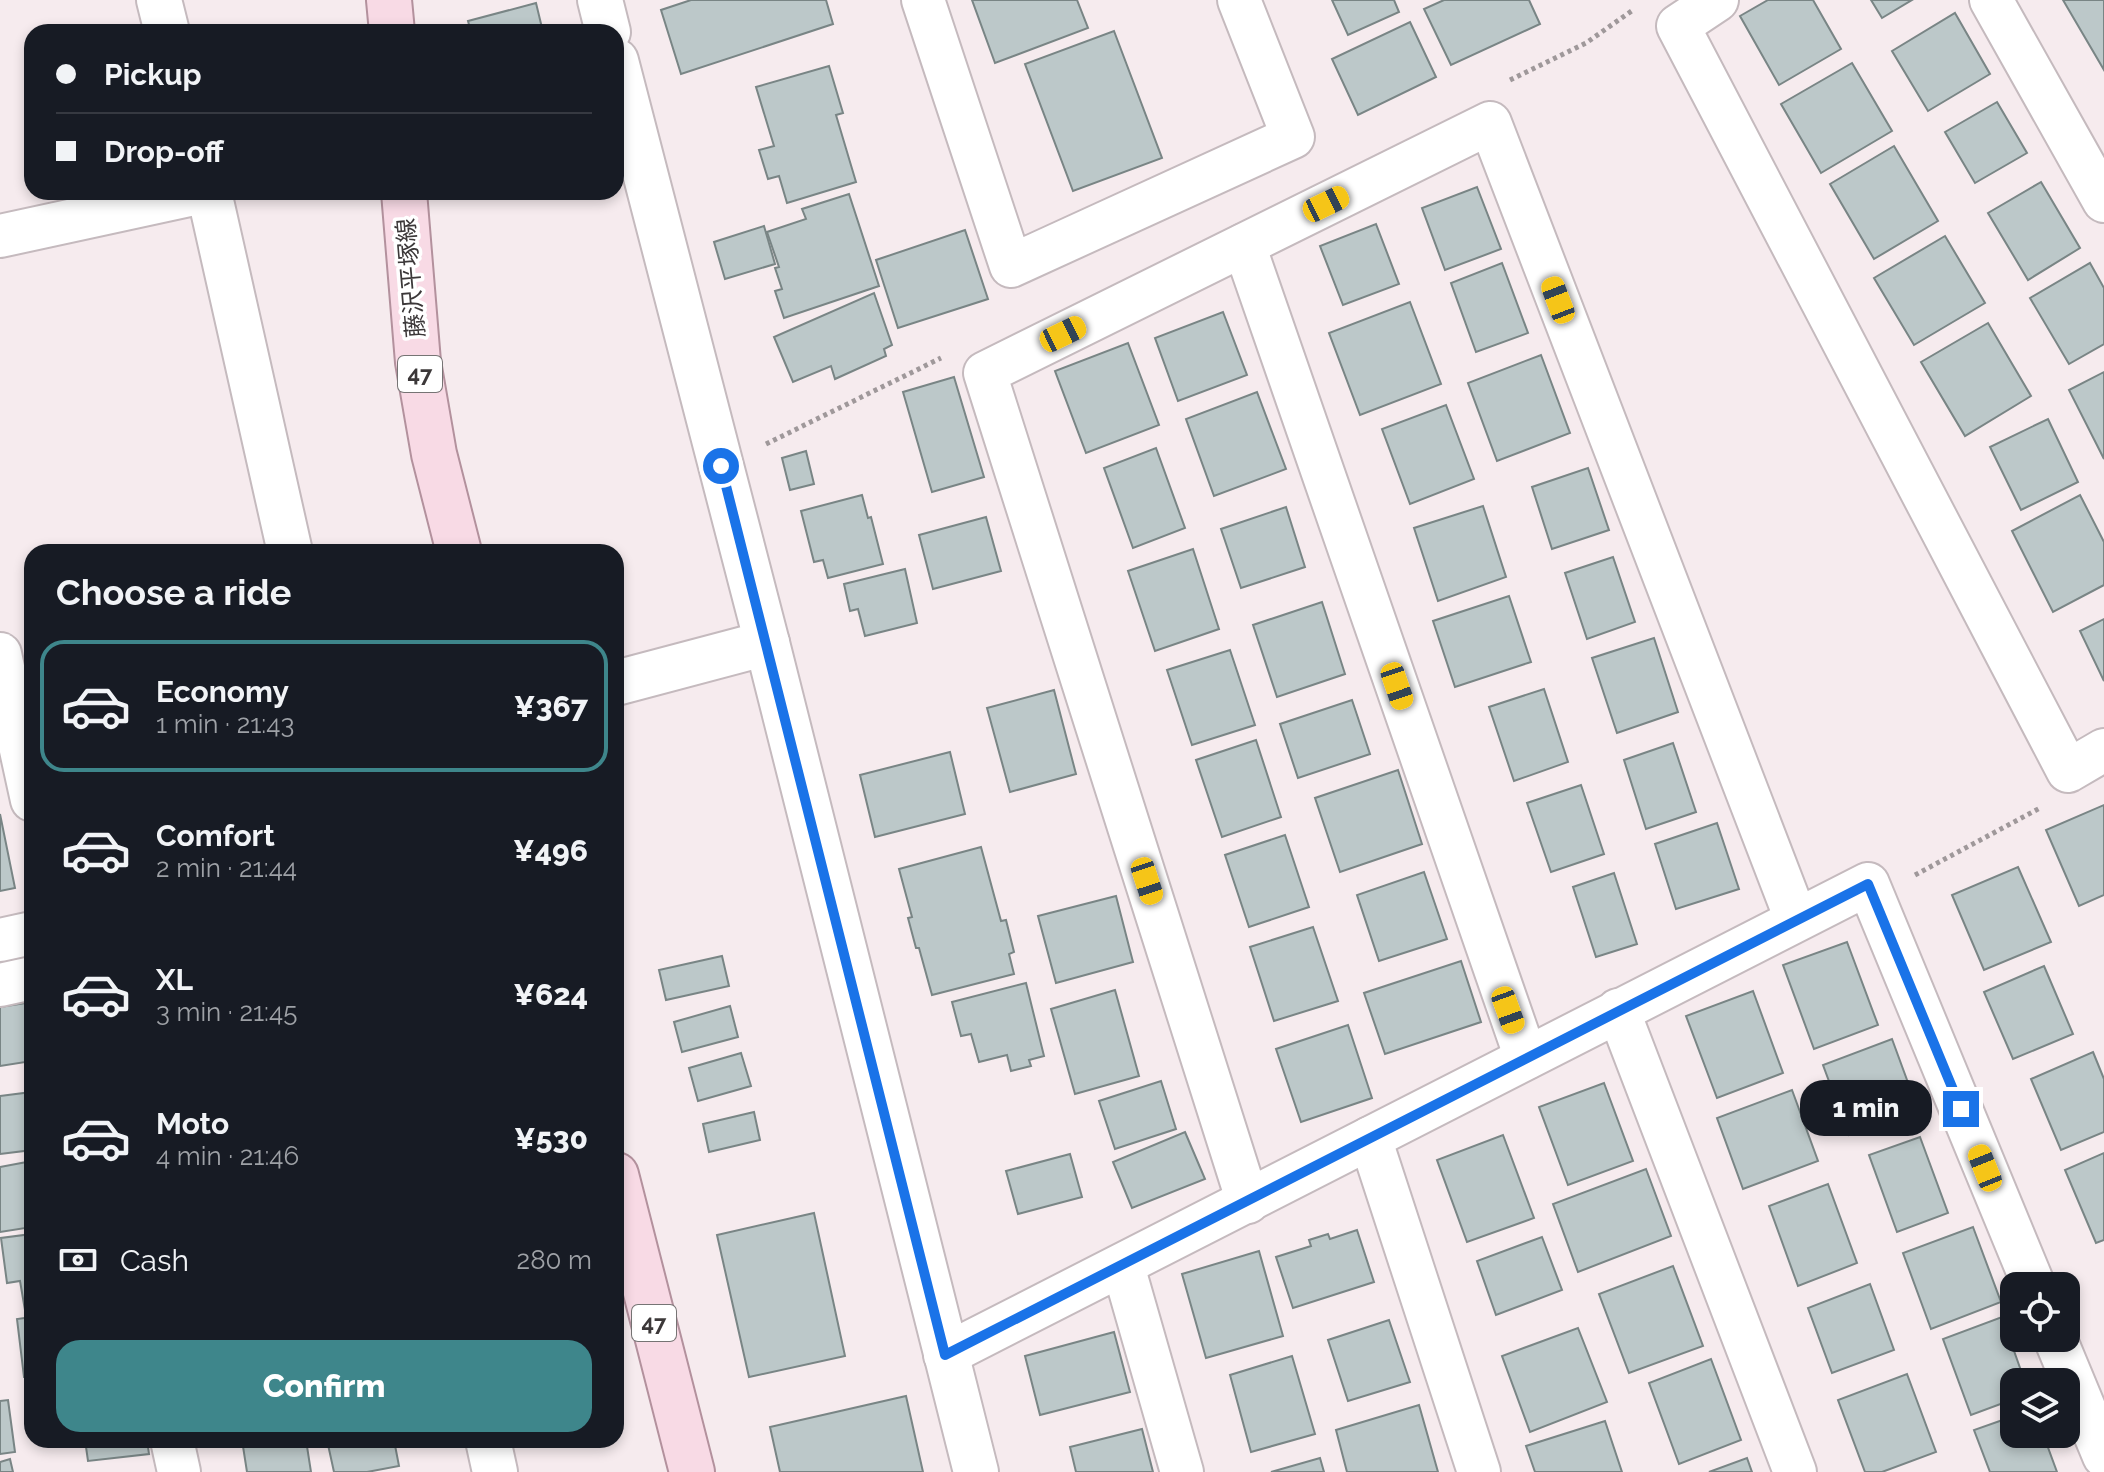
<!DOCTYPE html>
<meta charset="utf-8">
<style>
body{margin:0;font-family:Raleway,"Noto Sans JP",sans-serif;background:#242831;color:#f1f3f6;height:100vh;display:flex;flex-direction:column;font-size:30px;white-space:nowrap}
*{box-sizing:border-box;margin:0}
p{font-size:26px;color:#9ea1a6}
.icon{flex:none;width:44px;height:44px;fill:none;stroke:currentColor;stroke-width:2;stroke-linecap:round;stroke-linejoin:round}
.map{position:relative;flex:1;overflow:hidden}
.panel{position:absolute;left:24px;top:544px;width:600px;height:904px;display:flex;flex-direction:column;background:#171b24;border-radius:24px;box-shadow:0 4px 12px #0003}
.panel>*{flex:none}
.top-card{position:absolute;left:24px;top:24px;width:600px;height:176px;border-radius:24px;box-shadow:0 4px 12px #0003;display:grid;align-content:center;height:176px;padding:0 32px;background:#171b24}
.tools{position:absolute;left:2000px;top:1272px;display:grid;gap:16px}
.tools a{display:grid;place-items:center;width:80px;height:80px;border-radius:16px;background:#171b24;box-shadow:0 4px 12px #0003;font-size:40px}
.end{position:absolute;width:36px;height:36px;margin:-18px;border:10px solid #1a73e8;background:#fff;box-shadow:0 0 0 4px #fff}
.from{border-radius:50%}
.bubble{position:absolute;height:56px;border-radius:24px;background:#171b24;box-shadow:0 4px 12px #0003;font-size:26px;font-weight:800;line-height:56px;text-align:center}
.car{position:absolute;width:24px;height:48px;margin:-24px -12px;border-radius:10px;box-shadow:0 0 6px 2px #0007;background:linear-gradient(#f5c518 24%,#345 0 40%,#f5c518 0 76%,#345 0 86%,#f5c518 0)}
.top-card b{display:flex;align-items:center;gap:28px;height:76px;font-size:30px}
.top-card b+b{border-top:2px solid #363941}
.top-card i{width:20px;height:20px;background:#f1f3f6}
ul{padding:0;list-style:none}
li{display:flex;align-items:center;gap:24px;height:132px;margin:0 16px 12px;padding:0 16px;border:4px solid transparent;border-radius:24px}
li div{flex:1}
li b{display:block;font-size:30px}
li em{font-style:normal;font-weight:800}
li.current{border-color:#3e868b}
li>.icon{width:72px;height:72px;stroke-width:1.5}
h2{padding:0 32px;font-size:36px;line-height:96px}
.pay{display:flex;align-items:center;gap:20px;height:88px;padding:0 32px;font-size:30px}
.pay p{margin-inline-start:auto}
.primary-button{display:flex;gap:16px;margin-top:auto;padding:16px 32px}
.primary-button a{flex:1;height:92px;border-radius:24px;background:#3e868b;color:#fff;font-size:32px;font-weight:800;line-height:92px;text-align:center}
.map>svg:first-child{display:block}
</style>
<div class="map">
<svg width="2104" height="1472" viewBox="0 0 2104 1472">
<rect width="100%" height="100%" fill="#f6ebee"/>
<g fill="#bcc8c9" stroke="#798585" stroke-width="2">
<polygon points="691,0 826,0 833,24 681,74 661,10"/>
<polygon points="972,0 1077,0 1088,28 995,63"/>
<polygon points="1332,0 1394,0 1399,12 1348,35"/>
<polygon points="1444,0 1529,0 1540,24 1451,65 1424,9"/>
<polygon points="1768,0 1813,0 1841,49 1779,85 1740,16"/>
<polygon points="1871,0 1912,0 1882,18"/>
<polygon points="2063,0 2104,0 2104,70"/>
<polygon points="536,3 543,32 471,32 468,21"/>
<polygon points="1955,13 1990,74 1928,111 1892,51"/>
<polygon points="1410,22 1436,77 1358,115 1332,59"/>
<polygon points="1114,31 1162,158 1073,191 1025,64"/>
<polygon points="1852,63 1892,131 1821,173 1781,104"/>
<polygon points="829,66 843,113 836,115 856,182 787,203 779,176 768,179 759,150 774,146 756,87"/>
<polygon points="1997,102 2027,153 1975,183 1945,132"/>
<polygon points="1894,146 1938,221 1874,259 1830,184"/>
<polygon points="2041,182 2080,248 2028,280 1988,213"/>
<polygon points="1477,187 1501,249 1445,270 1422,208"/>
<polygon points="849,194 879,286 784,318 775,291 782,289 775,268 779,267 767,232 806,219 802,209"/>
<polygon points="1376,224 1399,284 1343,305 1320,246"/>
<polygon points="764,226 775,264 725,279 714,242"/>
<polygon points="965,230 988,299 898,328 876,260"/>
<polygon points="1945,236 1985,303 1914,345 1874,278"/>
<polygon points="1502,263 1528,333 1476,352 1451,283"/>
<polygon points="2090,263 2104,288 2104,344 2069,364 2030,298"/>
<polygon points="874,293 892,345 884,349 886,356 835,379 831,366 793,382 774,337"/>
<polygon points="1410,302 1441,384 1360,415 1329,333"/>
<polygon points="1223,312 1247,375 1178,401 1155,338"/>
<polygon points="1988,323 2031,396 1965,436 1921,362"/>
<polygon points="1128,343 1159,425 1086,453 1055,371"/>
<polygon points="1541,355 1570,433 1497,461 1468,383"/>
<polygon points="2104,372 2104,459 2069,390"/>
<polygon points="954,377 984,477 932,492 903,392"/>
<polygon points="1257,392 1286,469 1214,496 1186,419"/>
<polygon points="1446,405 1474,479 1410,504 1382,429"/>
<polygon points="2048,419 2078,482 2021,510 1990,447"/>
<polygon points="1156,448 1185,528 1133,548 1104,468"/>
<polygon points="806,451 814,484 790,490 782,458"/>
<polygon points="1588,468 1609,530 1552,549 1532,487"/>
<polygon points="862,495 868,518 871,517 883,564 828,578 823,560 814,562 801,511"/>
<polygon points="2080,495 2104,542 2104,585 2053,612 2012,531"/>
<polygon points="1483,506 1506,577 1438,601 1414,528"/>
<polygon points="1286,507 1305,567 1241,588 1221,529"/>
<polygon points="986,517 1001,571 933,589 919,535"/>
<polygon points="1193,549 1219,629 1155,651 1128,571"/>
<polygon points="1613,557 1635,622 1587,639 1565,573"/>
<polygon points="905,569 917,623 865,636 858,609 850,611 844,584"/>
<polygon points="1509,596 1531,662 1455,687 1433,621"/>
<polygon points="1322,602 1345,674 1277,697 1253,625"/>
<polygon points="2104,619 2104,681 2080,631"/>
<polygon points="1654,638 1678,712 1617,733 1592,658"/>
<polygon points="1230,650 1255,725 1192,745 1167,670"/>
<polygon points="1544,689 1568,762 1514,781 1489,707"/>
<polygon points="1054,690 1076,774 1010,792 987,708"/>
<polygon points="1352,700 1370,754 1298,778 1280,724"/>
<polygon points="1256,740 1281,817 1222,837 1196,760"/>
<polygon points="1673,743 1696,812 1646,829 1624,760"/>
<polygon points="950,752 965,814 875,837 860,775"/>
<polygon points="1398,770 1422,844 1340,872 1315,798"/>
<polygon points="1581,785 1604,854 1551,872 1527,803"/>
<polygon points="2104,805 2104,895 2079,906 2046,830"/>
<polygon points="0,814 15,888 0,891"/>
<polygon points="1717,823 1739,889 1676,909 1655,844"/>
<polygon points="1285,835 1309,907 1249,927 1225,855"/>
<polygon points="981,847 1001,921 1006,920 1014,952 1009,954 1014,974 932,995 919,948 916,948 908,918 912,917 899,869"/>
<polygon points="2018,867 2051,942 1984,970 1952,895"/>
<polygon points="1424,872 1447,939 1379,961 1357,895"/>
<polygon points="1614,873 1637,944 1596,957 1573,887"/>
<polygon points="1116,896 1133,962 1056,983 1038,916"/>
<polygon points="1313,927 1338,1001 1274,1021 1250,947"/>
<polygon points="1847,942 1878,1025 1814,1049 1783,965"/>
<polygon points="722,956 729,986 666,1000 659,970"/>
<polygon points="1461,961 1481,1022 1385,1054 1364,993"/>
<polygon points="2044,966 2073,1034 2013,1059 1984,992"/>
<polygon points="1026,983 1044,1056 1029,1060 1031,1066 1011,1071 1007,1055 979,1062 971,1034 961,1036 952,1002"/>
<polygon points="1115,990 1139,1076 1075,1094 1051,1009"/>
<polygon points="1753,991 1783,1073 1717,1098 1686,1016"/>
<polygon points="32,1002 32,1061 0,1066 0,1007"/>
<polygon points="730,1006 738,1037 682,1052 674,1022"/>
<polygon points="1348,1025 1372,1098 1301,1122 1276,1049"/>
<polygon points="1892,1039 1918,1110 1849,1135 1823,1065"/>
<polygon points="2093,1052 2104,1079 2104,1132 2061,1150 2031,1079"/>
<polygon points="741,1053 751,1086 698,1101 689,1068"/>
<polygon points="1161,1081 1176,1129 1115,1149 1099,1101"/>
<polygon points="1604,1083 1633,1161 1568,1185 1539,1107"/>
<polygon points="1792,1090 1818,1161 1743,1189 1717,1118"/>
<polygon points="32,1092 32,1150 0,1154 0,1096"/>
<polygon points="754,1112 760,1140 709,1152 703,1124"/>
<polygon points="1185,1132 1205,1179 1132,1208 1113,1162"/>
<polygon points="1503,1135 1534,1218 1467,1242 1437,1160"/>
<polygon points="1920,1137 1948,1213 1897,1232 1869,1155"/>
<polygon points="2104,1153 2104,1240 2096,1243 2065,1170"/>
<polygon points="1070,1154 1082,1197 1018,1214 1006,1171"/>
<polygon points="32,1161 32,1227 0,1232 0,1167"/>
<polygon points="1646,1169 1671,1236 1578,1272 1553,1204"/>
<polygon points="1828,1184 1857,1263 1798,1286 1769,1206"/>
<polygon points="814,1213 845,1356 749,1377 717,1235"/>
<polygon points="1973,1227 2001,1302 1931,1329 1903,1253"/>
<polygon points="1357,1230 1374,1282 1293,1308 1276,1257 1311,1246 1309,1240 1328,1234 1330,1239"/>
<polygon points="32,1234 32,1309 25,1310 20,1281 7,1283 1,1238"/>
<polygon points="1542,1237 1562,1290 1496,1315 1477,1261"/>
<polygon points="1259,1251 1283,1336 1206,1358 1182,1274"/>
<polygon points="1673,1266 1703,1346 1629,1373 1599,1294"/>
<polygon points="1870,1284 1894,1350 1832,1373 1808,1308"/>
<polygon points="32,1317 32,1376 24,1377 17,1319"/>
<polygon points="2002,1317 2025,1382 2014,1382 2014,1399 1971,1415 1943,1339"/>
<polygon points="1389,1320 1410,1382 1348,1401 1328,1340"/>
<polygon points="1578,1328 1607,1402 1530,1432 1502,1356"/>
<polygon points="1114,1332 1130,1392 1040,1415 1025,1356"/>
<polygon points="1292,1356 1315,1434 1251,1452 1230,1375"/>
<polygon points="1711,1359 1741,1440 1679,1464 1649,1383"/>
<polygon points="1907,1374 1936,1452 1882,1472 1865,1472 1838,1400"/>
<polygon points="906,1396 923,1472 780,1472 770,1427"/>
<polygon points="8,1400 15,1452 0,1454 0,1401"/>
<polygon points="1419,1405 1438,1472 1347,1472 1336,1430"/>
<polygon points="2014,1416 2014,1434 2043,1434 2057,1472 1990,1472 1974,1430"/>
<polygon points="1605,1421 1622,1472 1535,1472 1526,1446"/>
<polygon points="1142,1429 1153,1472 1076,1472 1070,1447"/>
<polygon points="85,1440 147,1440 149,1454 88,1461"/>
<polygon points="242,1440 306,1440 311,1472 247,1472"/>
<polygon points="327,1440 394,1440 399,1466 367,1472 334,1472"/>
<polygon points="1320,1458 1324,1472 1271,1472"/>
<polygon points="1747,1458 1752,1472 1709,1472"/>
<polygon points="10,1459 13,1472 0,1472 0,1462"/>
</g>
<g fill="none" stroke-linecap="round" stroke-linejoin="round">
<defs>
<g id="minor">
<polyline points="923,0 1011,266 1293,137 1239,0"/>
<polyline points="1717,0 1678,26 2068,771 2104,750"/>
<polyline points="1991,0 2104,201"/>
<polyline points="0,236 203,192"/>
<polyline points="1244,245 1526,1058"/>
<polyline points="0,654 32,800"/>
<polyline points="0,940 32,933"/>
<polyline points="0,985 32,978"/>
<polyline points="1618,1010 1795,1472"/>
<polyline points="1370,1138 1479,1472"/>
<polyline points="1248,1202 985,373 1490,123 1796,919"/>
<polyline points="1123,1266 1182,1472"/>
<polyline points="2055,1338 2104,1456"/>
<polyline points="945,1355 1868,884 2034,1286"/>
<polyline points="172,1440 179,1472"/>
</g>
<g id="tertiary">
<polyline points="159,0 167,32"/>
<polyline points="600,0 608,32"/>
<polyline points="616,61 767,643 976,1472"/>
<polyline points="209,192 290,552"/>
<polyline points="616,683 767,643"/>
<polyline points="488,1440 495,1472"/>
</g>
<g id="primary">
<polyline points="389,0 392,32"/>
<polyline points="404,192 418,362 434,454 459,552"/>
<polyline points="616,1175 692,1472"/>
</g>
</defs>
<use href="#minor" stroke="#c5babe" stroke-width="46"/>
<use href="#tertiary" stroke="#c5babe" stroke-width="48"/>
<use href="#primary" stroke="#b3919d" stroke-width="48"/>
<g stroke="#9f989a" stroke-width="5" stroke-dasharray="4 4" stroke-linecap="butt">
<polyline points="1510,80 1586,43 1633,10"/>
<polyline points="766,444 941,358"/>
<polyline points="1915,875 2040,808"/>
</g>
<use href="#minor" stroke="#fff" stroke-width="42"/>
<use href="#tertiary" stroke="#fff" stroke-width="44"/>
<use href="#primary" stroke="#f8dae5" stroke-width="44"/>
</g>
<g fill="none" stroke-linecap="round" stroke-linejoin="round">
<polyline stroke="#1a73e8" stroke-width="10" points="721,466 945,1355 1868,884 1961,1109"/>
</g>
<g text-anchor="middle" stroke-width="7" stroke-linejoin="round" paint-order="stroke">
<g fill="#fff" stroke="#767474" stroke-width="2">
<rect x="398" y="356" width="44" height="36" rx="6"/>
<rect x="632" y="1305" width="44" height="36" rx="6"/>
</g>
<g font-size="22" font-weight="bold" fill="#3c3839">
<text x="420" y="382">47</text>
<text x="654" y="1331">47</text>
</g>
<g font-size="24" fill="#3c3839" stroke="#fff">
<text transform="translate(411 278) rotate(-95)" y="8">藤沢平塚線</text>
</g>
</g>
</svg>
<div class="tools">
<a><svg class="icon" aria-label="locate" viewBox="0 0 24 24"><circle cx="12" cy="12" r="6"/><path d="M12 2v4M12 18v4M2 12h4M18 12h4"/></svg></a>
<a><svg class="icon" aria-label="layers" viewBox="0 0 24 24"><path d="M12 4l9 5-9 5-9-5zM3 14l9 5 9-5"/></svg></a>
</div>
<i class="end from" style="left:721px;top:466px"></i>
<i class="end" style="left:1961px;top:1109px"></i>
<div class="bubble" style="left:1800px;top:1080px;width:132px">1 min</div>
<i class="car" style="left:1326px;top:204px;rotate:64deg"></i>
<i class="car" style="left:1558px;top:300px;rotate:339deg"></i>
<i class="car" style="left:1063px;top:334px;rotate:64deg"></i>
<i class="car" style="left:1397px;top:686px;rotate:161deg"></i>
<i class="car" style="left:1147px;top:881px;rotate:162deg"></i>
<i class="car" style="left:1508px;top:1010px;rotate:160deg"></i>
<i class="car" style="left:1985px;top:1168px;rotate:338deg"></i>
<div class="top-card">
<b><i class="from"></i>Pickup</b>
<b><i></i>Drop-off</b>
</div>
<section class="panel">
<h2>Choose a ride</h2>
<ul>
<li class="current"><svg class="icon" aria-label="car" viewBox="0 0 24 24"><path d="M5 17H2v-5l4-1 3-4h7l3 4 3 1v5h-3M9 17h6M6 11h13"/><circle cx="7" cy="17" r="2"/><circle cx="17" cy="17" r="2"/></svg><div><b>Economy</b><p>1 min · 21:43</p></div><em>¥367</em></li>
<li><svg class="icon" aria-label="car" viewBox="0 0 24 24"><path d="M5 17H2v-5l4-1 3-4h7l3 4 3 1v5h-3M9 17h6M6 11h13"/><circle cx="7" cy="17" r="2"/><circle cx="17" cy="17" r="2"/></svg><div><b>Comfort</b><p>2 min · 21:44</p></div><em>¥496</em></li>
<li><svg class="icon" aria-label="car" viewBox="0 0 24 24"><path d="M5 17H2v-5l4-1 3-4h7l3 4 3 1v5h-3M9 17h6M6 11h13"/><circle cx="7" cy="17" r="2"/><circle cx="17" cy="17" r="2"/></svg><div><b>XL</b><p>3 min · 21:45</p></div><em>¥624</em></li>
<li><svg class="icon" aria-label="car" viewBox="0 0 24 24"><path d="M5 17H2v-5l4-1 3-4h7l3 4 3 1v5h-3M9 17h6M6 11h13"/><circle cx="7" cy="17" r="2"/><circle cx="17" cy="17" r="2"/></svg><div><b>Moto</b><p>4 min · 21:46</p></div><em>¥530</em></li>
</ul>
<div class="pay"><svg class="icon" aria-label="cash" viewBox="0 0 24 24"><path d="M3 7h18v10H3z"/><circle cx="12" cy="12" r="2"/></svg>Cash<p>280 m</p></div>
<div class="primary-button"><a>Confirm</a></div>
</section>
</div>
